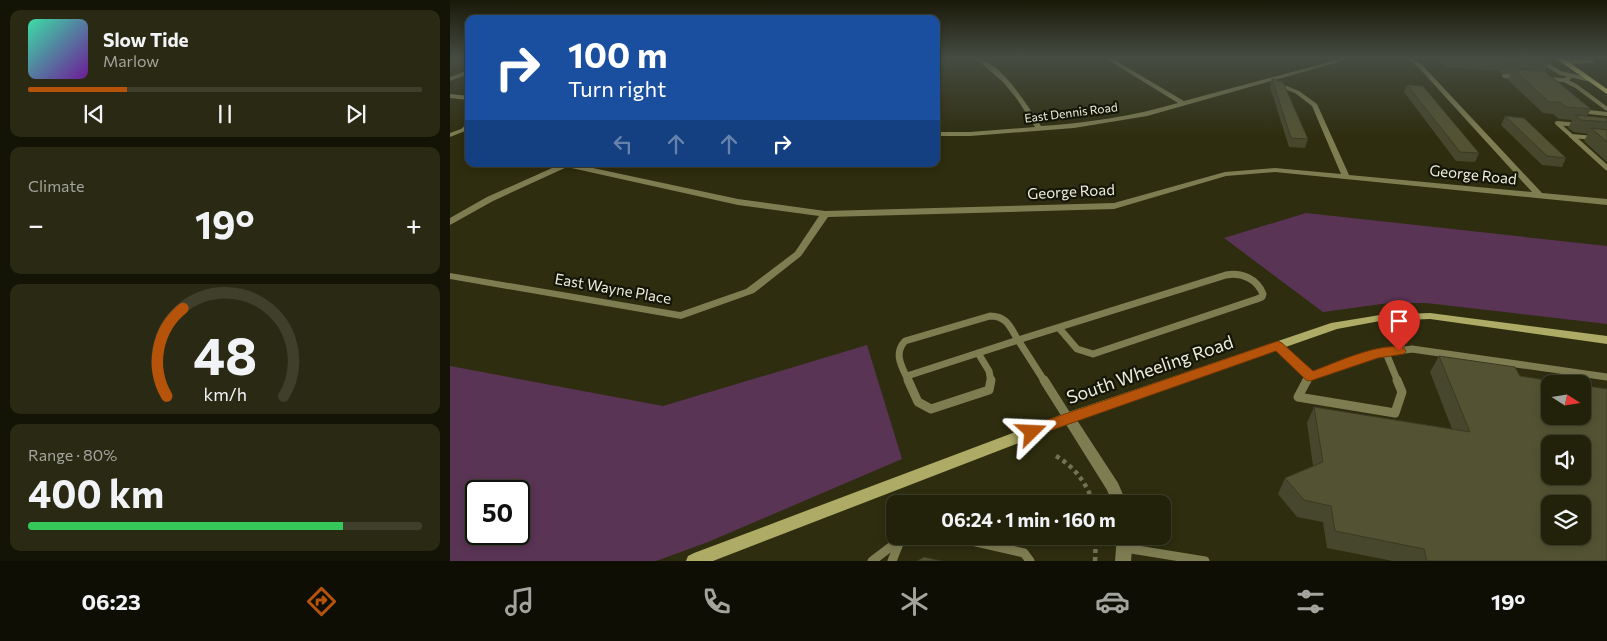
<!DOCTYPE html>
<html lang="en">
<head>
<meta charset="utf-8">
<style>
	:root { --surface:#22220b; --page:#2a2a14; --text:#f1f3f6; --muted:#a2a49d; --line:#3f3f2c; --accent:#b45309 }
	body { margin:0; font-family:Commissioner,sans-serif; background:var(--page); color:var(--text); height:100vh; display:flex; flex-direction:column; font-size:19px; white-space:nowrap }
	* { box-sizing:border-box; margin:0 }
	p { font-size:16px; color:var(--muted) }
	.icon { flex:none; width:28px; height:28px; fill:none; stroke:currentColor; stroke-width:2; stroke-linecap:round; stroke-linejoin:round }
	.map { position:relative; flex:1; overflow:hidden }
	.details { display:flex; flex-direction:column; gap:10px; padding:10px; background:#131306; width:450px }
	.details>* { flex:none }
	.hud { position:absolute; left:15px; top:15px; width:475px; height:152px; border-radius:10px; box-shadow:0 2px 8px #0003,0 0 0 1px var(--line); background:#1a4fa0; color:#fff; overflow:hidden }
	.needle { width:32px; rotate:102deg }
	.fabs { position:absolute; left:1091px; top:375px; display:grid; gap:10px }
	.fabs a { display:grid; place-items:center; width:50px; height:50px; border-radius:10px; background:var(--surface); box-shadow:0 2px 8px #0003,0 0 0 1px var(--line); font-size:25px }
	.speed { position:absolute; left:15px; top:480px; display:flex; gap:10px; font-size:25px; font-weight:700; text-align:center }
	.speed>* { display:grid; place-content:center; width:65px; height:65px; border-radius:50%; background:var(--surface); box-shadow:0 2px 8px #0003,0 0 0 1px var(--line); line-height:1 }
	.speed .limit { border:2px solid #111; border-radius:8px; background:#fff; color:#111 }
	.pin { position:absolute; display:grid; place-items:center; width:42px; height:42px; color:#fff; margin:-51px -21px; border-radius:50% 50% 50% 0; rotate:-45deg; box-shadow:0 0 5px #0007 }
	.pin .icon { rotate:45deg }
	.me { position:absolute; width:55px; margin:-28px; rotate:69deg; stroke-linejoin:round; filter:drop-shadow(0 0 4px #0008) }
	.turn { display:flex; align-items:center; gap:18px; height:105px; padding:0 20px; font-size:22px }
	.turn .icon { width:65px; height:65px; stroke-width:2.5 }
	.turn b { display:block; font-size:35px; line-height:42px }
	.lanes { display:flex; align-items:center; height:48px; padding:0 20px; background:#0003; justify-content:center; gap:25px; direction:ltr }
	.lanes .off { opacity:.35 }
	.big { font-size:38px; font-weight:700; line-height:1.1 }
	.details .widget { flex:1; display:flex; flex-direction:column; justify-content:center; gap:8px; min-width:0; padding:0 18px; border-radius:10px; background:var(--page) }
	.details .dial { align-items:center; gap:0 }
	.dial svg { height:130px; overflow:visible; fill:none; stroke:var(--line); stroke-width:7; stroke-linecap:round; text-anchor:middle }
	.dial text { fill:var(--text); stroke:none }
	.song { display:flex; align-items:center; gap:15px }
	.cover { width:60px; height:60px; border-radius:8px; background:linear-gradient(135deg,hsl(160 70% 55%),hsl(280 70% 35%)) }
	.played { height:5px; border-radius:2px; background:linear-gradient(90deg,var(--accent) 25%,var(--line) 25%) }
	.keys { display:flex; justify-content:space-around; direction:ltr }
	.heat { display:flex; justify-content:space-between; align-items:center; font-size:28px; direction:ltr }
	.charge { height:8px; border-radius:4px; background:linear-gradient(90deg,#34c759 80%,var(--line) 0) }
	.trip { position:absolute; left:436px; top:495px; width:285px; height:50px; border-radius:10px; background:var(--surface); box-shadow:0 2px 8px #0003,0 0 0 1px var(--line); font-weight:700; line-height:50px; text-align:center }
	.tabs { display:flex; height:80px; justify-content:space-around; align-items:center; background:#0e0e04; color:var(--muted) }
	.tabs .icon { width:35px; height:35px }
	.tabs .current { color:var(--accent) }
	.tabs b { font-size:22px; color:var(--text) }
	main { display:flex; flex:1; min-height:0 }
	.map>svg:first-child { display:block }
	.green { fill:#5a3455; fill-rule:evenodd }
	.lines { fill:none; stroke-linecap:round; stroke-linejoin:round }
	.path { stroke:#737258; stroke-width:4.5; stroke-dasharray:4 4; stroke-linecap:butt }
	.service-far3 { stroke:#7e7d52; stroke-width:4 }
	.service-far2 { stroke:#7e7d52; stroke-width:5 }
	.service-far1 { stroke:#7e7d52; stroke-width:7 }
	.service { stroke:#7e7d52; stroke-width:9 }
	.minor { fill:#7e7d52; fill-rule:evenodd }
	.secondary { fill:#adab65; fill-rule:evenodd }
	.primary { fill:#d1ce72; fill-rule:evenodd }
	.wall { fill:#47472d }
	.shaded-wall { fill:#3a3a24 }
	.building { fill:#535334; stroke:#3a3a24; fill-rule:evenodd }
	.route { fill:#b45309; stroke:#753606 }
	.labels { text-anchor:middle; stroke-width:4.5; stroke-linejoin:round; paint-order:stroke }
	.far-street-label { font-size:12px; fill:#ededdb; stroke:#151508 }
	.street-label { font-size:15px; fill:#ededdb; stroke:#151508 }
	.near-street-label { font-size:18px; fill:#ededdb; stroke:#151508 }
</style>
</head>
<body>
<main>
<section class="details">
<div class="widget">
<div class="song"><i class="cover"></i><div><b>Slow Tide</b><p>Marlow</p></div></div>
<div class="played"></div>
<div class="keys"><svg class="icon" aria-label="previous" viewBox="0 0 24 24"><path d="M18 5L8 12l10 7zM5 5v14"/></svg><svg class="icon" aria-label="pause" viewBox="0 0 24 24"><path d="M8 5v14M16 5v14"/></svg><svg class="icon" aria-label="next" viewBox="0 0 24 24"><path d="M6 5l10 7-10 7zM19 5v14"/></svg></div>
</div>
<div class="widget"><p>Climate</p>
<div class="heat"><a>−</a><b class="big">19°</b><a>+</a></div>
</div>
<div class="widget dial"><svg viewBox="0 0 100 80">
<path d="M14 69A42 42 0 1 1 86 69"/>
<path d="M14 69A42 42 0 0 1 24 15" stroke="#b45309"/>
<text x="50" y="56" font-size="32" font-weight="700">48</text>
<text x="50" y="72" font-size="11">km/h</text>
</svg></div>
<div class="widget"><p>Range · 80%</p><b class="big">400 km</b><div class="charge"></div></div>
</section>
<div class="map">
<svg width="1157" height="561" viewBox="0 0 1157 561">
	<rect width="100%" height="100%" fill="#2e2d0f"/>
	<!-- green -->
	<g class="green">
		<polygon points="856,213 1157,246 1157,324 976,303 939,303 873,312 774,238"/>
		<path d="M417 345 452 459 258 542 206 561H0V366L213 406ZM26 491H69V534H26Z"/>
	</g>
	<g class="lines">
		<!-- path -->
		<g class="path">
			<path d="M606 456C626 468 636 483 644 504"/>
			<polyline points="645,561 646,536"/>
		</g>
		<!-- service-far3 -->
		<g class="service-far3">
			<polyline points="1087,58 1110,73 1137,79"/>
			<polyline points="1113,62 1142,61"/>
			<polyline points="1054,76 1066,77"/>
			<polyline points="1096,79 1114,80 1119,78"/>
			<polyline points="1114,80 1126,86 1157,109"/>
			<polyline points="1133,108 1139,112 1157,114"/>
			<polyline points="1121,136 1157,139"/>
			<polyline points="1125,139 1107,123 1128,125"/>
		</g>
		<!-- service-far2 -->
		<g class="service-far2">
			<polyline points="1124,138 1157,168"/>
			<polyline points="1144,138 1157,139"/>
		</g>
		<!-- service-far1 -->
		<g class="service-far1">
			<polyline points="568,340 595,382"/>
			<path d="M568 340 776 275C792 272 807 279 813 294L812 297 807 299 643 354 627 349 609 328"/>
			<polyline points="828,346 860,376 927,354 962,349 1157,377"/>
			<polyline points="936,353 948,382"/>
			<polyline points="457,376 528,353"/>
			<path d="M459 382C452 367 443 354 455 341L540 316C557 316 560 327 568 340"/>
			<polyline points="541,382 539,371 528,353 568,340"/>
			<polyline points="857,382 860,376"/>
		</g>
		<!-- service -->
		<g class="service">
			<polyline points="458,380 468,402 481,409 539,390 541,380"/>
			<polyline points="594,380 618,418"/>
			<polyline points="857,380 848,397 945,413 952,392 947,380"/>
			<polyline points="500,536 574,553 580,561"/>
			<polyline points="675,548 755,561"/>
			<polyline points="422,561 451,539 460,536"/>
			<polyline points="442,561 450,541"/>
		</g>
		<!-- minor -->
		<g class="minor">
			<path d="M525 58C549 58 579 108 591 126 638 123 683 116 728 103L655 58H661L734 101 894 58H903L697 116 624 128 520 136H486V132H520L585 127 567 99 553 82Z"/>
			<polygon points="957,58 963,58 974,67 1092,193 1157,199 1157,205 825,172 776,176 664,209 378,217 351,256 304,293 231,319 0,279 0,273 230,312 296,289 345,252 369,216 288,205 117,167 43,201 0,225 0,218 37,197 111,164 124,164 288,199 375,211 664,203 775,172 825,168 891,174 862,106 845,93 822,84 821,83 824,81 849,91 867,104 899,175 1082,192 970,69"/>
			<polygon points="19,70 19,74 0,81 0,77"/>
			<polygon points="0,94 19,96 19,100 0,98"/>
			<polygon points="19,122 19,128 15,131 0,137 0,133 11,129"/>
			<polygon points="618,413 623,414 668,483 677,504 663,504 657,490 612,418 613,414"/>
			<polygon points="667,536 683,536 681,561 665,561"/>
		</g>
		<!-- secondary -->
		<polygon class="secondary" points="980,313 1157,336 1157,344 980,319 930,321 887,329 623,422 263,561 236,561 238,556 244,553 613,414 881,323 930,315"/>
		<!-- primary -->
		<polygon class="primary" points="1105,58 1113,58 1157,89 1157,94"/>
	</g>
	<!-- wall -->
	<g class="wall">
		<polygon points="987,58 1091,58 1098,64 1095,71 1141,109 1137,116 1157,118 1157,162 1134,141 1138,134 1124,132 1118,128 1122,120 1109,119 1103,114 1093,113 1058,80 1061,74 1051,74 1049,71 995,67"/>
		<polygon points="822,79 858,139 855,148 839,147 820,87"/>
		<polygon points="957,85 1029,153 1025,162 1006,161 954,92"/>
		<polygon points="1055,116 1116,158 1112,167 1092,165 1051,125"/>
		<polygon points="989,356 1157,561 943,561 877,548 873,522 847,517 828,494 835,478 863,466 857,423 864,407 1002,429 980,372"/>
	</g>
	<!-- shaded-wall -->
	<polygon class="shaded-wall" points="8,58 19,58 19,63 0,70 0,61"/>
	<!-- building -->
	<g class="building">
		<polygon points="0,58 8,58 0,61"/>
		<polygon points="1016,58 1091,58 1098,64 1056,63 1053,61"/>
		<polygon points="1063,69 1094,71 1141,109 1116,107 1110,102 1099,102"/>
		<polygon points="822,79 824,79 833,82 858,139 841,138"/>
		<polygon points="957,85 973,86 1029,153 1010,152"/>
		<polygon points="1125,115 1157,118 1157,122 1131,120"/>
		<polygon points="1055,116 1074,118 1116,158 1097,156"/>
		<polygon points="1141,128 1157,130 1157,142"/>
		<path d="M989 356 1065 367 1070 376 1122 384H1100V416H1132V385L1157 389V561H977L974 549 885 531 881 506 854 500 835 478 873 462 864 407 1020 432ZM1100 444H1132V476H1100ZM1100 504H1132V536H1100Z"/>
		<polygon points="474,557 492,561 467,561"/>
	</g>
	<!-- sky -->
	<linearGradient id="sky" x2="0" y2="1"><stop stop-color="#191908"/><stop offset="0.42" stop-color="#464c42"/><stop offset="1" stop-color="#464c42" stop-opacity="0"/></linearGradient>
	<rect width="1157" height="137" fill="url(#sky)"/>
	<!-- route -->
	<path class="route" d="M828 341 832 343 863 371C885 363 931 341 954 348L956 351 954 354 928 358 860 381 856 380 826 351 582 437 577 436 575 432 577 427Z"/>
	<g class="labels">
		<!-- far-street labels -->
		<g class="far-street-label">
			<text transform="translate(621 113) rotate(-7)" y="4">East Dennis Road</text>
		</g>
		<!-- street labels -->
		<g class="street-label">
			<text transform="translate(1023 175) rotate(6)" y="5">George Road</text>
			<text transform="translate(621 192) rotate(-3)" y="5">George Road</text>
			<text transform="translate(163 289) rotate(10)" y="5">East Wayne Place</text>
		</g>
		<!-- near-street labels -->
		<g class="near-street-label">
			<text transform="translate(700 370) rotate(-19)" y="6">South Wheeling Road</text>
		</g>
	</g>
</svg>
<div class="fabs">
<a><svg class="needle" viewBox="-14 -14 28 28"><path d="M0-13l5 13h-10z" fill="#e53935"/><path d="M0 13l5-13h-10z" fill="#a2a49d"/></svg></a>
<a><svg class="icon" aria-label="sound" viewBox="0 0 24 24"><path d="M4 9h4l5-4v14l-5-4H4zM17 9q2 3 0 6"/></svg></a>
<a><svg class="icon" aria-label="layers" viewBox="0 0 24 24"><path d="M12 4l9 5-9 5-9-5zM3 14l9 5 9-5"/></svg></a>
</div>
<div class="speed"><div class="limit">50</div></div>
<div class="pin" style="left:949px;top:351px;background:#d93025"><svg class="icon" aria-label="arrive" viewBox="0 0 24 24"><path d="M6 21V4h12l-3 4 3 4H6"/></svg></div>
<svg class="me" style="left:582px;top:432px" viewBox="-20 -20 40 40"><path d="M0-17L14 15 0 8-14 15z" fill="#b45309" stroke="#fff" stroke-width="4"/></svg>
<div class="trip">06:24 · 1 min · 160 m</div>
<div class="hud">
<div class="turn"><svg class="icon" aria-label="right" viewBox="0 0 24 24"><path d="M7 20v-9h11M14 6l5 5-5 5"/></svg><div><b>100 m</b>Turn right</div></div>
<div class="lanes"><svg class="icon off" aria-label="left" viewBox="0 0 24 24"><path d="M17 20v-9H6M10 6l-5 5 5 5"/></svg><svg class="icon off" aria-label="ahead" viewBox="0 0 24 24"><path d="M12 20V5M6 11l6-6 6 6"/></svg><svg class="icon off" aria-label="ahead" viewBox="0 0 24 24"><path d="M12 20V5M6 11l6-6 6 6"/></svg><svg class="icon" aria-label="right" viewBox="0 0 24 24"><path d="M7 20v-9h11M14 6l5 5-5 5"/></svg></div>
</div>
</div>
</main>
<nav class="tabs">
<b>06:23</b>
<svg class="icon current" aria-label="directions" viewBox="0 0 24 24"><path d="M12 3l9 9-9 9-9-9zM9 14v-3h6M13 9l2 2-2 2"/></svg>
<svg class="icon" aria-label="music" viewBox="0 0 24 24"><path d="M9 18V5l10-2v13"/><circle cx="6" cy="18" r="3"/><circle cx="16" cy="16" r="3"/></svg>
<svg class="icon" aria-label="phone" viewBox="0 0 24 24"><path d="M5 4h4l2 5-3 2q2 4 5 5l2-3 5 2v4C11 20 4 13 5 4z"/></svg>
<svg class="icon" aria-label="climate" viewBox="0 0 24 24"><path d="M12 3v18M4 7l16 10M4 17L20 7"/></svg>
<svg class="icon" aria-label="car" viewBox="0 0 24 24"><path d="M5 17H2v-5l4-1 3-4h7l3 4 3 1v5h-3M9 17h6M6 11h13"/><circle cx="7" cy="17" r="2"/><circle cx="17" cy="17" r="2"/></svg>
<svg class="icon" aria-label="filters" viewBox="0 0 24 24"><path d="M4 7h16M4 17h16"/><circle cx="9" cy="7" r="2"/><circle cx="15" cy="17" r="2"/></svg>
<b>19°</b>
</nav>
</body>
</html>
